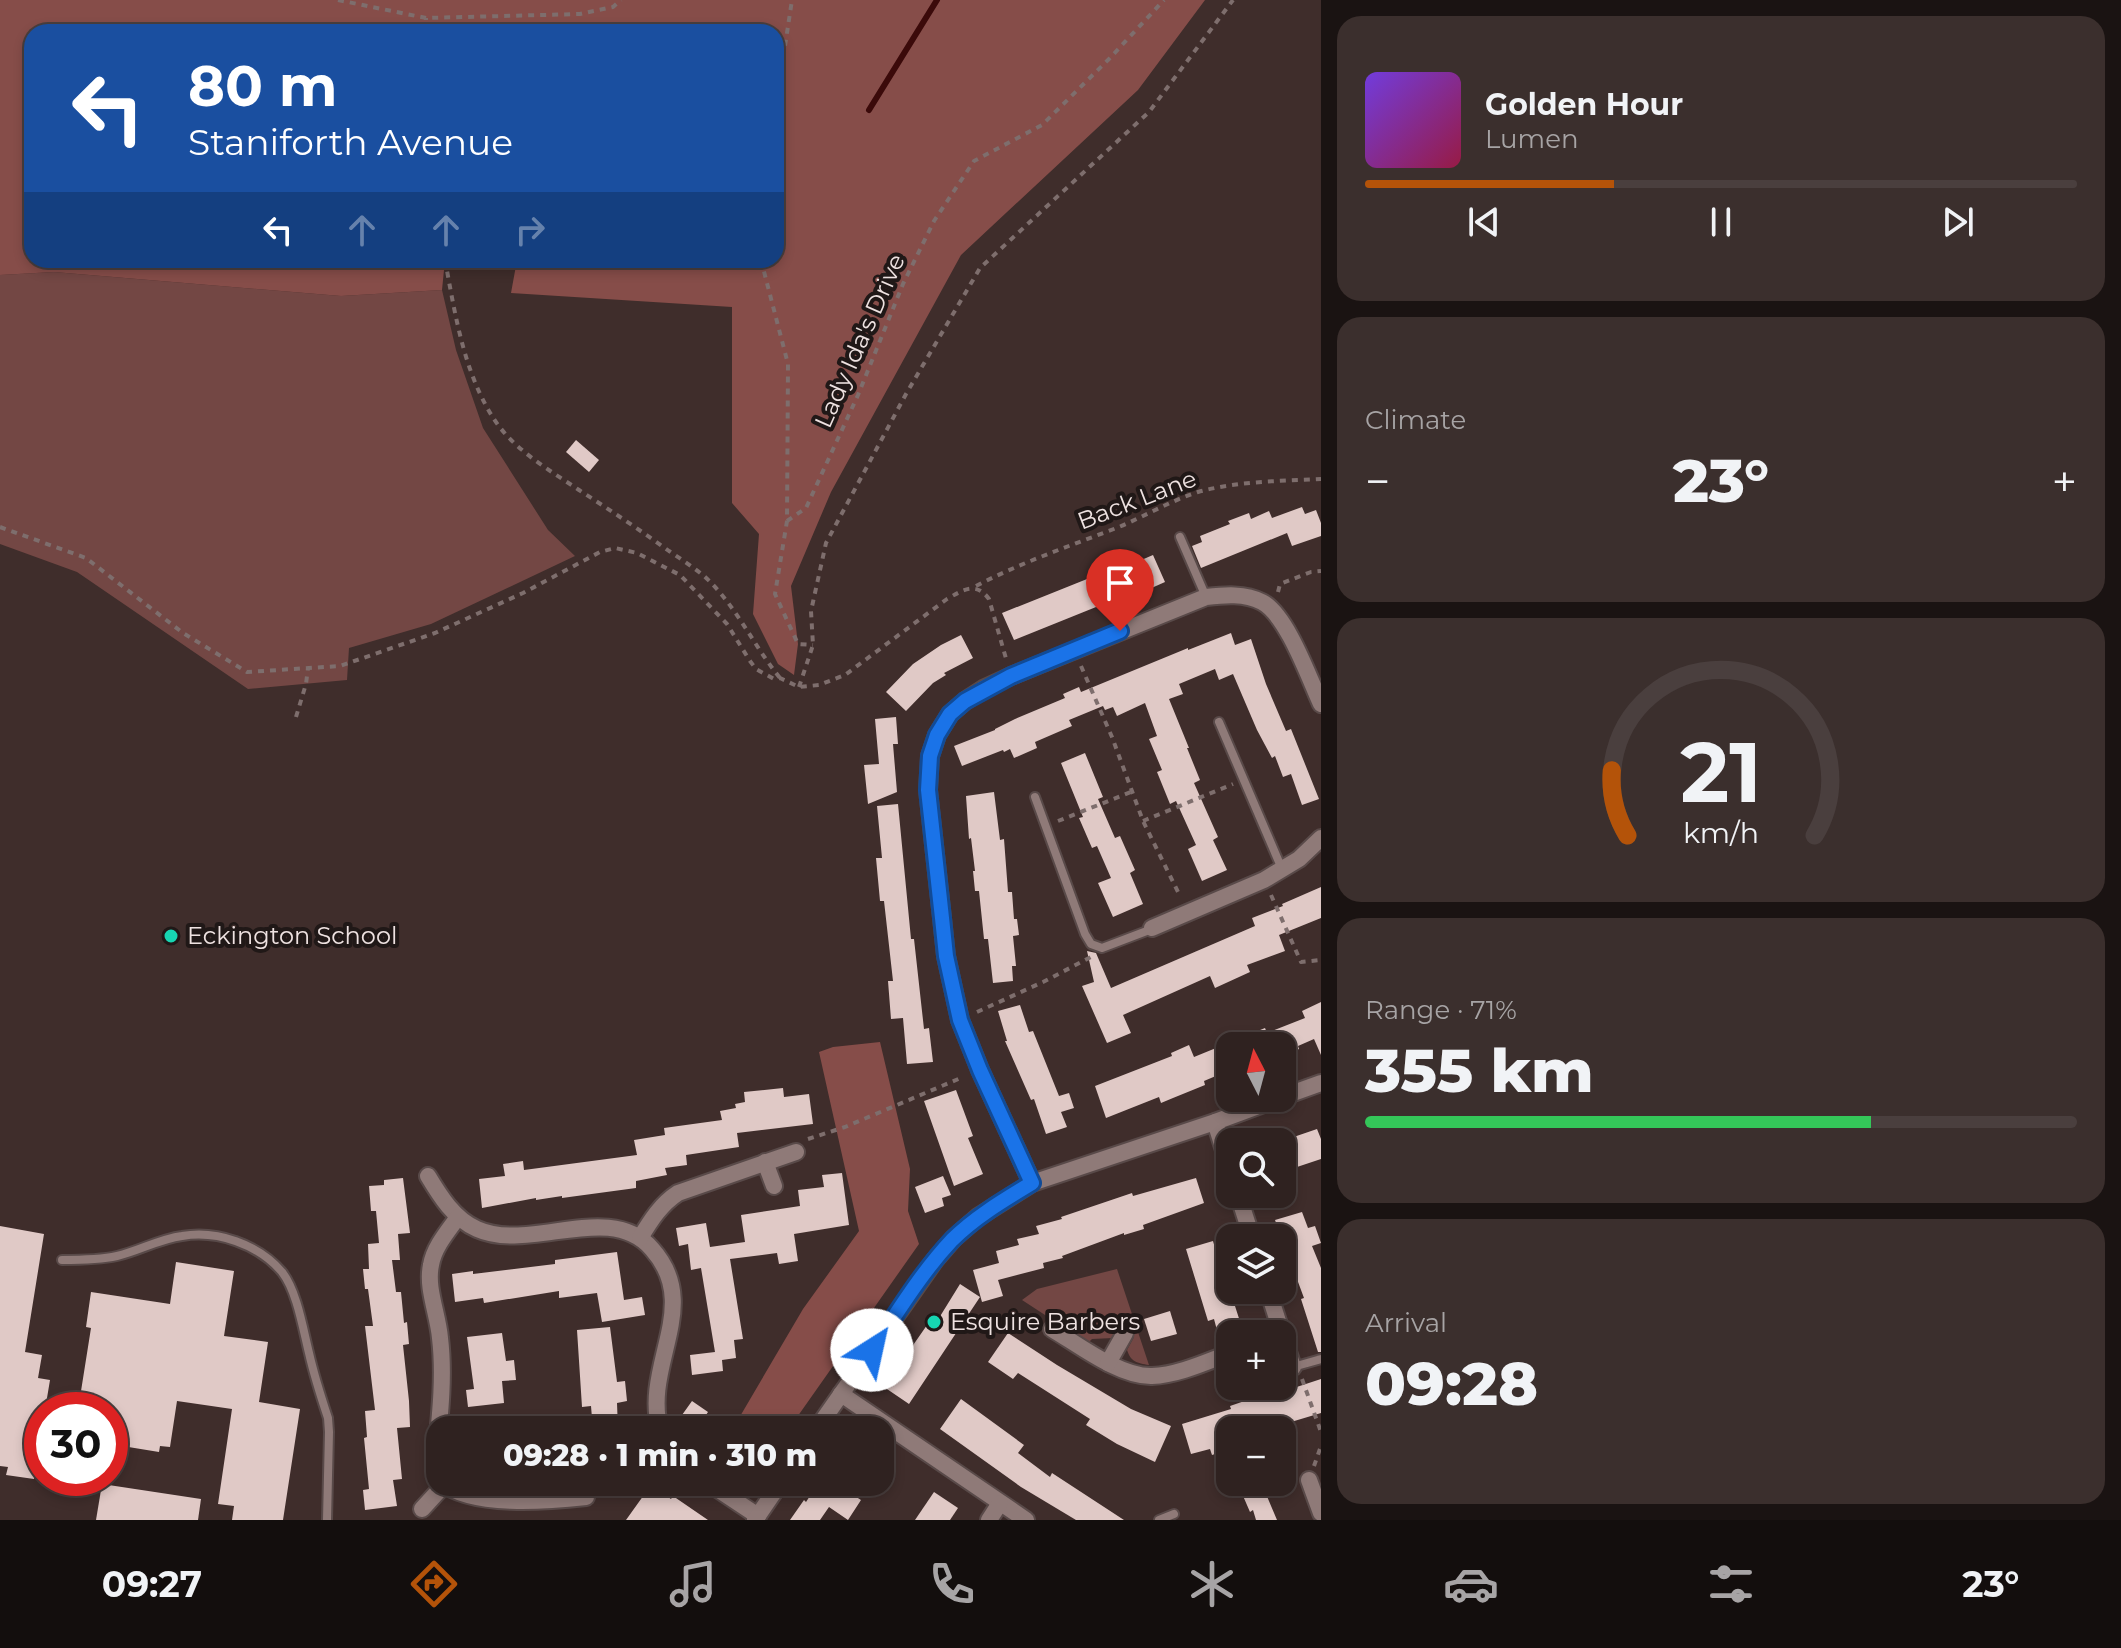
<!DOCTYPE html>
<html lang="en">
<head>
<meta charset="utf-8">
<style>
	:root { --surface:#2f2220; --page:#3b2f2d; --text:#f1f3f6; --muted:#a7a4a5; --line:#4a3f3e; --accent:#b45309 }
	body { margin:0; font-family:Montserrat,sans-serif; background:var(--page); color:var(--text); height:100vh; display:flex; flex-direction:column; font-size:30px; white-space:nowrap }
	* { box-sizing:border-box; margin:0 }
	p { font-size:26px; color:var(--muted) }
	.icon { flex:none; width:44px; height:44px; fill:none; stroke:currentColor; stroke-width:2; stroke-linecap:round; stroke-linejoin:round }
	.map { position:relative; flex:1; overflow:hidden }
	.drawer { display:flex; flex-direction:column; gap:16px; padding:16px; background:#1a1312; width:800px }
	.drawer>* { flex:none }
	.guide { position:absolute; left:24px; top:24px; width:760px; height:244px; border-radius:24px; box-shadow:0 4px 12px #0003,0 0 0 2px var(--line); background:#1a4fa0; color:#fff; overflow:hidden }
	.needle { width:52px; rotate:354deg }
	.fabs { position:absolute; left:1216px; top:1032px; display:grid; gap:16px }
	.fabs a { display:grid; place-items:center; width:80px; height:80px; border-radius:16px; background:var(--surface); box-shadow:0 4px 12px #0003,0 0 0 2px var(--line); font-size:40px }
	.speed { position:absolute; left:24px; top:1392px; display:flex; gap:16px; font-size:40px; font-weight:700; text-align:center }
	.speed>* { display:grid; place-content:center; width:104px; height:104px; border-radius:50%; background:var(--surface); box-shadow:0 4px 12px #0003,0 0 0 2px var(--line); line-height:1 }
	.speed .limit { border:12px solid #d22; background:#fff; color:#111 }
	.pin { position:absolute; display:grid; place-items:center; width:68px; height:68px; color:#fff; margin:-82px -34px; border-radius:50% 50% 50% 0; rotate:-45deg; box-shadow:0 0 8px #0007 }
	.pin .icon { rotate:45deg }
	.me { position:absolute; width:88px; margin:-44px; rotate:35deg; stroke-linejoin:round; filter:drop-shadow(0 0 6px #0008) }
	.turn { display:flex; align-items:center; gap:28px; height:168px; padding:0 32px; font-size:36px }
	.turn .icon { width:104px; height:104px; stroke-width:2.5 }
	.turn b { display:block; font-size:56px; line-height:68px }
	.lanes { display:flex; align-items:center; height:76px; padding:0 32px; background:#0003; justify-content:center; gap:40px; direction:ltr }
	.lanes .off { opacity:.35 }
	.big { font-size:60px; font-weight:800; line-height:1.1 }
	.drawer .tile { flex:1; display:flex; flex-direction:column; justify-content:center; gap:12px; min-width:0; padding:0 28px; border-radius:24px; background:var(--page) }
	.drawer .dial { align-items:center; gap:0 }
	.dial svg { height:208px; overflow:visible; fill:none; stroke:var(--line); stroke-width:7; stroke-linecap:round; text-anchor:middle }
	.dial text { fill:var(--text); stroke:none }
	.song { display:flex; align-items:center; gap:24px }
	.cover { width:96px; height:96px; border-radius:12px; background:linear-gradient(135deg,hsl(260 70% 55%),hsl(340 70% 35%)) }
	.played { height:8px; border-radius:4px; background:linear-gradient(90deg,var(--accent) 35%,var(--line) 35%) }
	.keys { display:flex; justify-content:space-around; direction:ltr }
	.heat { display:flex; justify-content:space-between; align-items:center; font-size:44px; direction:ltr }
	.charge { height:12px; border-radius:6px; background:linear-gradient(90deg,#34c759 71%,var(--line) 0) }
	.trip { position:absolute; left:426px; top:1416px; width:468px; height:80px; border-radius:24px; background:var(--surface); box-shadow:0 4px 12px #0003,0 0 0 2px var(--line); font-weight:800; line-height:80px; text-align:center }
	.tabs { display:flex; height:128px; justify-content:space-around; align-items:center; background:#130e0d; color:var(--muted) }
	.tabs .icon { width:56px; height:56px }
	.tabs .current { color:var(--accent) }
	.tabs b { font-size:36px; color:var(--text) }
	main { display:flex; flex:1; min-height:0 }
	.map>svg:first-child { display:block }
	.green { fill:#734744 }
	.forest { fill:#864d49 }
	.lines { fill:none; stroke-linecap:round; stroke-linejoin:round }
	.stream { stroke:#3b0a0a; stroke-width:6 }
	.building { fill:#e0c9c6 }
	.service-casing { stroke:#594a49; stroke-width:12 }
	.minor-casing { stroke:#594a49; stroke-width:20 }
	.path { stroke:#7e6e6d; stroke-width:4; stroke-dasharray:6 6; stroke-linecap:butt }
	.service { stroke:#8f7a78; stroke-width:8 }
	.minor { stroke:#8f7a78; stroke-width:16 }
	.route-casing { stroke:#114b97; stroke-width:20 }
	.route { stroke:#1a73e8; stroke-width:14 }
	.poi-dot { fill:#17d5b2; stroke:#201817; stroke-width:3 }
	.labels { text-anchor:middle; stroke-width:8; stroke-linejoin:round; paint-order:stroke }
	.street-label { font-size:24px; fill:#eee2e1; stroke:#201817 }
	.poi-label { font-size:24px; fill:#eee2e1; stroke:#201817; text-anchor:start }
</style>
</head>
<body>
<main>
<div class="map">
<svg width="1321" height="1520" viewBox="0 0 1321 1520">
	<rect width="100%" height="100%" fill="#3f2d2b"/>
	<!-- green -->
	<g class="green">
		<polygon points="54,272 341,296 442,290 456,350 483,428 548,530 575,556 431,624 349,648 347,680 248,689 77,572 0,544 0,275"/>
		<path d="M1117 1269 1149 1365C1137 1363 1131 1362 1127 1350L1134 1337 1121 1328 1113 1338 1092 1339 1088 1343 1022 1300 1037 1289Z"/>
	</g>
	<!-- forest -->
	<g class="forest">
		<polygon points="0,0 1205,0 1138,90 961,255 831,492 791,586 798,644 794,675 778,664 753,614 759,534 732,503 732,307 511,293 517,260 776,260 776,32 32,32 32,260 445,260 442,290 341,296 54,272 0,275"/>
		<polygon points="880,1042 910,1169 908,1211 919,1244 788,1430 732,1430 803,1309 859,1231 819,1052 833,1047"/>
	</g>
	<g class="lines">
		<!-- stream -->
		<polyline class="stream" points="869,110 937,0"/>
	</g>
	<!-- building -->
	<g class="building">
		<polygon points="576,440 599,460 589,472 566,452"/>
		<polygon points="1302,507 1305,514 1316,510 1321,523 1321,536 1292,546 1287,533 1201,568 1192,546 1202,542 1200,536 1230,524 1228,521 1249,513 1251,519 1269,511 1272,518"/>
		<polygon points="1153,555 1165,582 1129,598 1128,596 1106,603 1014,640 1002,613 1102,573 1130,559 1132,564"/>
		<polygon points="1231,633 1235,645 1251,639 1266,684 1286,731 1291,729 1319,799 1302,805 1291,774 1283,777 1275,756 1272,758 1257,730 1233,674 1219,680 1215,669 1179,684 1183,694 1169,699 1189,748 1187,748 1200,780 1194,783 1218,837 1213,840 1227,870 1202,881 1188,849 1196,845 1176,801 1170,804 1157,772 1162,770 1149,739 1157,736 1145,703 1117,716 1113,707 1105,710 1103,706 1069,720 1072,726 1035,742 1037,748 1014,758 1010,749 1004,752 1003,750 962,766 954,746 995,730 995,729 1015,719 1065,698 1063,694 1079,687 1081,692 1188,648 1188,650"/>
		<polygon points="961,635 973,658 944,673 946,675 933,683 906,711 886,692 913,664 941,645"/>
		<polygon points="896,717 898,744 893,744 897,792 868,804 864,765 879,764 875,719"/>
		<polygon points="1085,753 1103,797 1098,799 1115,838 1120,836 1135,870 1130,873 1143,904 1113,917 1098,883 1111,878 1097,846 1092,848 1079,818 1083,817 1061,763"/>
		<polygon points="994,792 1000,840 1004,839 1008,892 1012,892 1014,919 1017,919 1019,935 1013,936 1016,966 1012,966 1013,981 993,983 988,939 984,939 979,891 975,891 973,871 975,871 971,838 969,839 966,796"/>
		<polygon points="898,804 911,939 914,939 924,1029 929,1028 933,1062 907,1064 903,1018 891,1019 888,981 893,981 884,901 880,901 876,858 882,858 877,806"/>
		<polygon points="1321,887 1321,918 1279,935 1285,951 1247,965 1250,972 1215,988 1210,976 1123,1015 1131,1033 1107,1043 1082,986 1094,982 1087,951 1096,953 1111,988 1255,926 1252,918 1283,906 1282,904"/>
		<polygon points="1321,1002 1321,1055 1314,1039 1298,1046 1299,1049 1283,1056 1282,1046 1230,1046 1230,1070 1204,1081 1205,1085 1173,1098 1161,1103 1159,1097 1106,1118 1095,1086 1172,1056 1171,1053 1189,1045 1194,1057 1265,1028 1267,1033 1305,1018 1302,1011"/>
		<polygon points="1020,1005 1029,1032 1033,1031 1059,1096 1069,1093 1074,1108 1061,1112 1067,1127 1046,1134 1034,1099 1031,1100 1005,1041 1007,1041 998,1011"/>
		<polygon points="783,1088 784,1097 809,1094 813,1124 737,1133 739,1147 686,1155 687,1165 665,1168 667,1175 636,1181 636,1188 562,1198 562,1196 536,1200 536,1198 482,1208 479,1179 505,1176 503,1164 523,1161 524,1170 637,1155 634,1140 665,1135 664,1128 722,1120 720,1111 736,1108 735,1104 745,1102 744,1092"/>
		<polygon points="956,1090 973,1136 968,1138 983,1174 954,1186 924,1101"/>
		<polygon points="1317,1129 1321,1139 1321,1159 1282,1172 1282,1142 1279,1142"/>
		<polygon points="842,1173 849,1225 794,1234 798,1261 779,1264 777,1253 730,1259 743,1339 734,1340 736,1358 722,1360 723,1371 692,1375 690,1355 715,1352 701,1268 691,1270 688,1244 679,1246 676,1228 706,1223 710,1247 745,1242 741,1215 800,1206 798,1190 824,1187 822,1175"/>
		<polygon points="943,1176 951,1195 942,1198 944,1206 925,1213 915,1187"/>
		<polygon points="403,1178 410,1233 398,1234 400,1260 392,1260 396,1292 401,1292 404,1323 407,1322 409,1344 403,1345 409,1401 410,1427 397,1428 402,1479 393,1480 397,1506 365,1510 363,1490 369,1489 364,1438 367,1437 365,1411 375,1410 365,1326 373,1326 368,1289 365,1289 363,1269 369,1269 368,1244 379,1243 376,1211 371,1211 369,1186 384,1185 384,1180"/>
		<polygon points="1196,1178 1204,1203 1143,1225 1144,1229 1124,1235 1124,1233 1062,1256 1063,1258 1043,1263 1044,1268 998,1280 1003,1296 982,1302 973,1270 999,1263 996,1251 1019,1245 1017,1239 1039,1234 1036,1226 1062,1219 1061,1217 1132,1193 1133,1196"/>
		<polygon points="1302,1212 1308,1228 1315,1226 1321,1243 1312,1246 1321,1268 1321,1352 1318,1352 1301,1299 1304,1298 1275,1220"/>
		<polygon points="0,1226 44,1234 25,1352 42,1355 38,1378 50,1380 45,1410 42,1410 42,1429 34,1479 6,1475 8,1467 0,1466"/>
		<polygon points="1213,1241 1224,1279 1226,1278 1244,1334 1218,1334 1214,1319 1208,1321 1186,1249"/>
		<polygon points="617,1252 624,1300 642,1297 645,1315 602,1322 597,1293 559,1298 559,1291 484,1303 483,1298 455,1302 452,1274 473,1271 473,1274 555,1264 555,1260"/>
		<polygon points="176,1262 234,1271 224,1336 268,1342 259,1402 300,1409 283,1520 232,1520 234,1506 218,1504 232,1409 177,1401 170,1447 160,1446 159,1452 110,1444 110,1410 78,1410 91,1328 86,1327 91,1292 170,1304"/>
		<polygon points="960,1284 980,1297 909,1404 884,1387 934,1315 939,1318"/>
		<polygon points="1170,1311 1177,1334 1151,1341 1144,1319"/>
		<polygon points="610,1327 617,1382 625,1381 627,1401 617,1403 618,1430 593,1430 591,1406 582,1407 577,1330"/>
		<polygon points="502,1333 506,1361 514,1360 516,1380 502,1381 504,1403 468,1407 466,1390 474,1389 467,1337"/>
		<polygon points="1008,1333 1057,1365 1131,1409 1171,1426 1155,1462 1117,1444 1086,1425 1090,1419 1018,1373 1013,1379 988,1362"/>
		<polygon points="1321,1379 1321,1413 1281,1425 1279,1419 1249,1430 1224,1430 1230,1449 1212,1455 1210,1449 1191,1454 1182,1424 1231,1409 1230,1406 1262,1395 1263,1398"/>
		<polygon points="961,1399 1024,1445 1018,1453 1050,1477 1052,1473 1124,1520 1076,1520 1021,1487 940,1429"/>
		<polygon points="692,1401 708,1412 706,1415 727,1430 687,1430 677,1422"/>
		<polygon points="819,1482 853,1482 847,1491 861,1500 848,1520 829,1507 820,1520 790,1520 804,1500 806,1502"/>
		<polygon points="1237,1482 1261,1482 1277,1520 1256,1520 1253,1510 1250,1512"/>
		<polygon points="102,1484 201,1499 198,1520 96,1520"/>
		<polygon points="651,1485 671,1499 673,1496 708,1520 626,1520"/>
		<polygon points="934,1492 958,1508 950,1520 915,1520"/>
	</g>
	<g class="lines">
		<!-- service casing -->
		<g class="service-casing">
			<g id="service">
				<polyline points="1180,537 1206,597"/>
				<polyline points="1219,722 1282,869"/>
				<polyline points="1035,797 1085,934 1091,944 1102,948 1152,929"/>
				<path d="M62 1260C80 1260 99 1260 117 1256 139 1251 159 1239 182 1236 217 1230 258 1244 282 1272 297 1291 303 1329 309 1353 314 1375 321 1397 328 1418L329 1432 327 1520"/>
				<polyline points="1293,1367 1321,1359"/>
				<polyline points="1159,1520 1174,1514"/>
			</g>
		</g>
		<!-- minor casing -->
		<g class="minor-casing">
			<g id="minor">
				<polyline points="1152,928 1264,880 1299,859 1321,838"/>
				<polyline points="1282,1097 1321,1083"/>
				<polyline points="1215,1122 1230,1169"/>
				<polyline points="765,1162 774,1186"/>
				<path d="M428 1176C440 1196 454 1219 477 1229 530 1253 610 1200 652 1249 703 1306 642 1365 660 1430"/>
				<path d="M1032 1183 980 1070 960 1020 946 956 942 918 928 790 930 756 937 735 950 714 965 701 985 688 1011 676 1206 597C1224 595 1245 593 1262 602 1287 615 1309 678 1321 704"/>
				<polyline points="1238,1194 1252,1238"/>
				<path d="M640 1238C651 1220 661 1204 678 1193L796 1152"/>
				<polyline points="1268,1290 1282,1334"/>
				<path d="M1052 1329C1079 1345 1120 1377 1152 1376 1178 1375 1206 1362 1230 1353"/>
				<polyline points="1282,1334 1293,1367"/>
				<polyline points="1108,1363 1125,1333"/>
				<polyline points="841,1394 1026,1520"/>
				<polyline points="816,1430 935,1260 954,1238 978,1217 1032,1183 1215,1122 1280,1098"/>
				<path d="M440 1480 435 1466C439 1424 445 1380 440 1338 438 1314 426 1288 431 1265 434 1247 448 1231 458 1217"/>
				<polyline points="1309,1480 1321,1513"/>
				<path d="M441 1482C471 1508 549 1501 586 1497"/>
				<polyline points="707,1482 758,1516"/>
				<polyline points="422,1509 444,1485"/>
				<polyline points="755,1520 781,1482"/>
				<polyline points="989,1520 1000,1503"/>
			</g>
		</g>
		<!-- path -->
		<g class="path">
			<polyline points="338,0 426,18 580,14 613,7 621,0"/>
			<polyline points="426,32 426,18"/>
			<polyline points="776,105 792,0"/>
			<path d="M445 260C455 313 463 369 492 416 512 449 548 469 579 490 610 510 640 530 669 551 681 559 693 567 704 576 736 605 753 645 780 678"/>
			<polyline points="761,260 788,364 787,521 775,594 798,644 813,645"/>
			<polyline points="787,521 806,508 858,395 903,284 934,221 974,161 1042,125 1109,59 1164,0"/>
			<path d="M0 527 86 558 183 633 247 672 340 666 435 633 523 593 600 552 615 548 637 553 680 575 727 624 750 661 756 669 774 679 780 678 799 687 819 685 845 675 947 599C963 590 976 581 989 599L1007 662"/>
			<path d="M976 586C1022 562 1070 546 1119 527 1145 516 1170 501 1198 492 1238 481 1280 481 1321 479"/>
			<polyline points="1278,592 1280,584 1311,572 1321,571"/>
			<polyline points="1081,666 1112,737 1143,821 1180,896"/>
			<polyline points="799,687 813,645 811,611 826,543 906,394 980,268 1149,112 1233,0"/>
			<polyline points="296,717 306,684 308,668"/>
			<polyline points="1058,821 1131,792"/>
			<polyline points="1143,821 1233,784"/>
			<polyline points="1271,895 1301,962 1321,960"/>
			<polyline points="977,1012 1043,982 1091,957"/>
			<polyline points="808,1139 845,1127 963,1077"/>
			<polyline points="1302,1379 1321,1432"/>
			<polyline points="1314,1466 1321,1446"/>
			<polyline points="601,1495 628,1492 641,1482"/>
		</g>
		<!-- service -->
		<use href="#service" class="service"/>
		<!-- minor -->
		<use href="#minor" class="minor"/>
	</g>
	<g class="lines">
		<!-- route casing -->
		<g class="route-casing">
			<path id="route" d="M872 1350C897 1313 921 1273 952 1240 975 1217 1004 1200 1032 1183L980 1070 960 1020 946 956 942 918 928 790 930 756 937 735 950 714 965 701 1011 676 1120 631"/>
		</g>
		<!-- route -->
		<use href="#route" class="route"/>
	</g>
	<!-- markers -->
	<g class="poi-dot">
		<circle cx="171" cy="936" r="8"/>
		<circle cx="934" cy="1322" r="8"/>
	</g>
	<g class="labels">
		<!-- street labels -->
		<g class="street-label">
			<text transform="translate(860 341) rotate(-66)" y="8">Lady Ida's Drive</text>
			<text transform="translate(1137 500) rotate(-21)" y="8">Back Lane</text>
		</g>
		<!-- poi labels -->
		<g class="poi-label">
			<text x="187" y="944">Eckington School</text>
			<text x="950" y="1330">Esquire Barbers</text>
		</g>
	</g>
</svg>
<div class="fabs">
<a><svg class="needle" viewBox="-14 -14 28 28"><path d="M0-13l5 13h-10z" fill="#e53935"/><path d="M0 13l5-13h-10z" fill="#a7a4a5"/></svg></a>
<a><svg class="icon" aria-label="search" viewBox="0 0 24 24"><circle cx="10" cy="10" r="6"/><path d="M15 15l6 6"/></svg></a>
<a><svg class="icon" aria-label="layers" viewBox="0 0 24 24"><path d="M12 4l9 5-9 5-9-5zM3 14l9 5 9-5"/></svg></a>
<a>+</a>
<a>−</a>
</div>
<div class="speed"><div class="limit">30</div></div>
<div class="pin" style="left:1120px;top:631px;background:#d93025"><svg class="icon" aria-label="arrive" viewBox="0 0 24 24"><path d="M6 21V4h12l-3 4 3 4H6"/></svg></div>
<svg class="me" style="left:872px;top:1350px" viewBox="-20 -20 40 40"><circle r="19" fill="#fff"/><path d="M0-13L10 11 0 6-10 11z" fill="#1a73e8"/></svg>
<div class="trip">09:28 · 1 min · 310 m</div>
<div class="guide">
<div class="turn"><svg class="icon" aria-label="left" viewBox="0 0 24 24"><path d="M17 20v-9H6M10 6l-5 5 5 5"/></svg><div><b>80 m</b>Staniforth Avenue</div></div>
<div class="lanes"><svg class="icon" aria-label="left" viewBox="0 0 24 24"><path d="M17 20v-9H6M10 6l-5 5 5 5"/></svg><svg class="icon off" aria-label="ahead" viewBox="0 0 24 24"><path d="M12 20V5M6 11l6-6 6 6"/></svg><svg class="icon off" aria-label="ahead" viewBox="0 0 24 24"><path d="M12 20V5M6 11l6-6 6 6"/></svg><svg class="icon off" aria-label="right" viewBox="0 0 24 24"><path d="M7 20v-9h11M14 6l5 5-5 5"/></svg></div>
</div>
</div>
<section class="drawer">
<div class="tile">
<div class="song"><i class="cover"></i><div><b>Golden Hour</b><p>Lumen</p></div></div>
<div class="played"></div>
<div class="keys"><svg class="icon" aria-label="previous" viewBox="0 0 24 24"><path d="M18 5L8 12l10 7zM5 5v14"/></svg><svg class="icon" aria-label="pause" viewBox="0 0 24 24"><path d="M8 5v14M16 5v14"/></svg><svg class="icon" aria-label="next" viewBox="0 0 24 24"><path d="M6 5l10 7-10 7zM19 5v14"/></svg></div>
</div>
<div class="tile"><p>Climate</p>
<div class="heat"><a>−</a><b class="big">23°</b><a>+</a></div>
</div>
<div class="tile dial"><svg viewBox="0 0 100 80">
<path d="M14 69A42 42 0 1 1 86 69"/>
<path d="M14 69A42 42 0 0 1 8 44" stroke="#b45309"/>
<text x="50" y="56" font-size="32" font-weight="700">21</text>
<text x="50" y="72" font-size="11">km/h</text>
</svg></div>
<div class="tile"><p>Range · 71%</p><b class="big">355 km</b><div class="charge"></div></div>
<div class="tile"><p>Arrival</p><b class="big">09:28</b></div>
</section>
</main>
<nav class="tabs">
<b>09:27</b>
<svg class="icon current" aria-label="directions" viewBox="0 0 24 24"><path d="M12 3l9 9-9 9-9-9zM9 14v-3h6M13 9l2 2-2 2"/></svg>
<svg class="icon" aria-label="music" viewBox="0 0 24 24"><path d="M9 18V5l10-2v13"/><circle cx="6" cy="18" r="3"/><circle cx="16" cy="16" r="3"/></svg>
<svg class="icon" aria-label="phone" viewBox="0 0 24 24"><path d="M5 4h4l2 5-3 2q2 4 5 5l2-3 5 2v4C11 20 4 13 5 4z"/></svg>
<svg class="icon" aria-label="climate" viewBox="0 0 24 24"><path d="M12 3v18M4 7l16 10M4 17L20 7"/></svg>
<svg class="icon" aria-label="car" viewBox="0 0 24 24"><path d="M5 17H2v-5l4-1 3-4h7l3 4 3 1v5h-3M9 17h6M6 11h13"/><circle cx="7" cy="17" r="2"/><circle cx="17" cy="17" r="2"/></svg>
<svg class="icon" aria-label="filters" viewBox="0 0 24 24"><path d="M4 7h16M4 17h16"/><circle cx="9" cy="7" r="2"/><circle cx="15" cy="17" r="2"/></svg>
<b>23°</b>
</nav>
</body>
</html>
